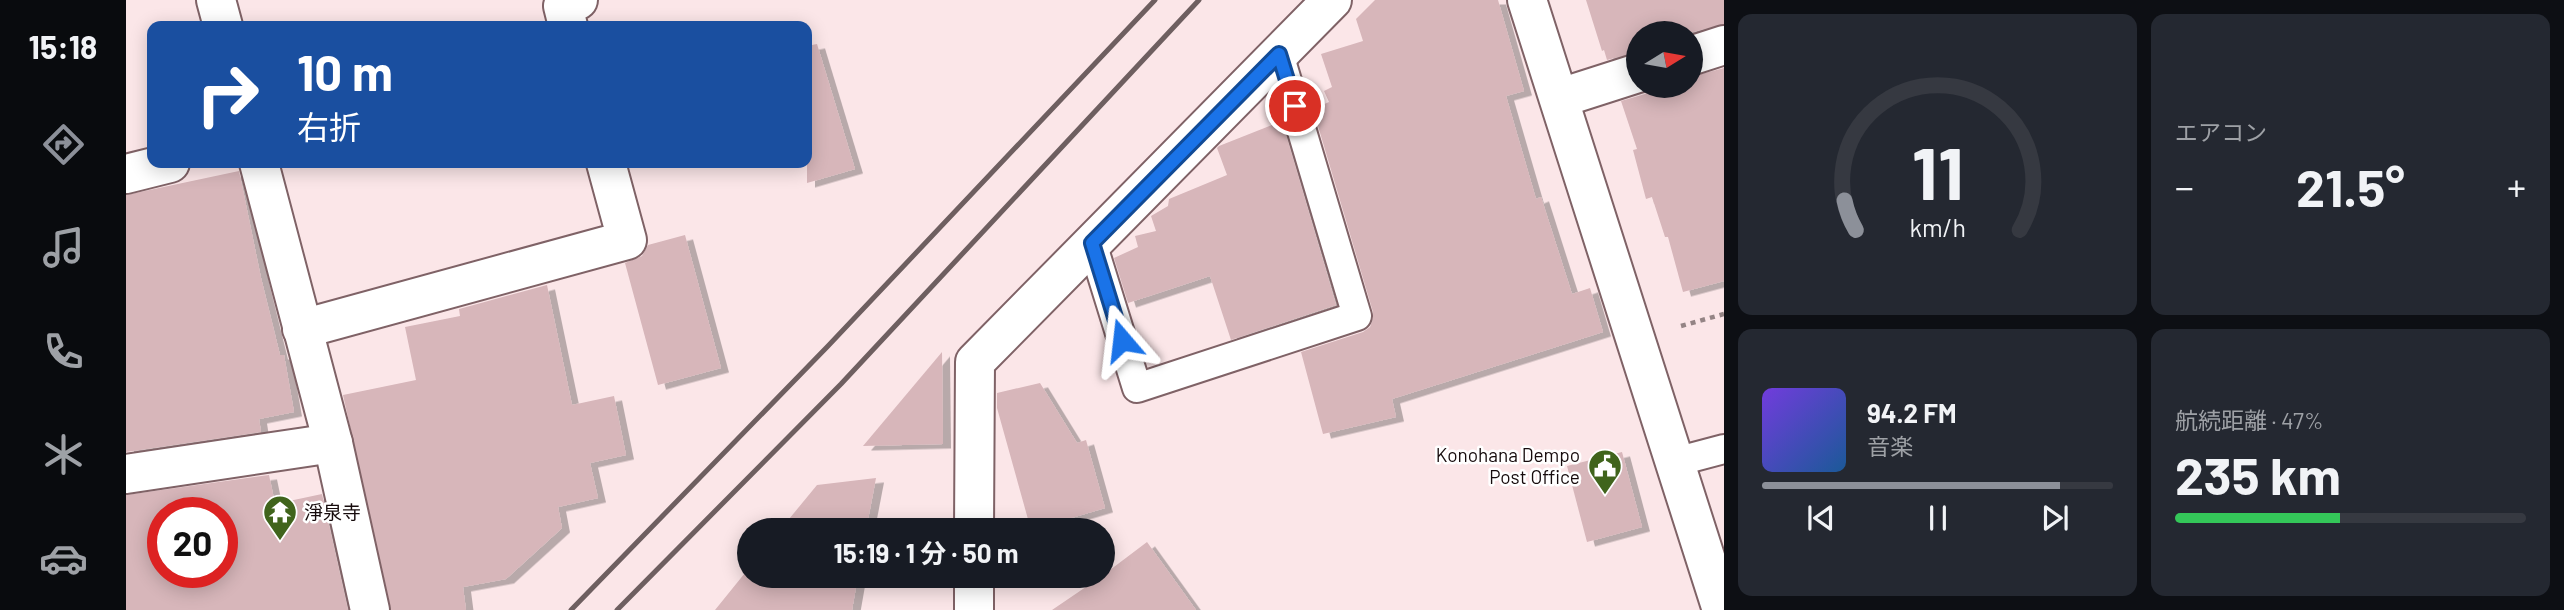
<!DOCTYPE html>
<html lang="ja">
<head>
<meta charset="utf-8">
<style>
	:root { --surface:#171b24; --page:#242831; --text:#f1f3f6; --muted:#9ea1a6; --line:#363941; --accent:#8c9099 }
	body { margin:0; font-family:Barlow,"Noto Sans JP",sans-serif; background:var(--page); color:var(--text); height:100vh; display:flex; flex-direction:column; font-size:26px; white-space:nowrap }
	* { box-sizing:border-box; margin:0 }
	p { font-size:23px; color:var(--muted) }
	.icon { flex:none; width:38px; height:38px; fill:none; stroke:currentColor; stroke-width:2; stroke-linecap:round; stroke-linejoin:round }
	.map { position:relative; flex:1; overflow:hidden }
	.drawer { display:flex; flex-direction:column; gap:14px; padding:14px; background:#0d0f14; width:840px }
	.drawer>* { flex:none }
	.top-card { position:absolute; left:21px; top:21px; width:665px; height:147px; border-radius:14px; box-shadow:0 4px 18px #0003; background:#1a4fa0; color:#fff; overflow:hidden }
	.needle { width:46px; rotate:79deg }
	.controls { position:absolute; left:1500px; top:21px; display:grid; gap:14px }
	.controls a { display:grid; place-items:center; width:77px; height:77px; border-radius:50%; background:var(--surface); box-shadow:0 4px 18px #0003; font-size:35px }
	.speed { position:absolute; left:21px; top:497px; display:flex; gap:14px; font-size:35px; font-weight:700; text-align:center }
	.speed>* { display:grid; place-content:center; width:91px; height:91px; border-radius:50%; background:var(--surface); box-shadow:0 4px 18px #0003; line-height:1 }
	.speed .limit { border:10px solid #d22; background:#fff; color:#111 }
	.pin { position:absolute; display:grid; place-items:center; width:60px; height:60px; color:#fff; margin:-30px; border:4px solid #fff; border-radius:50%; box-shadow:0 2px 7px #0007 }
	.me { position:absolute; width:77px; margin:-38px; rotate:343deg; stroke-linejoin:round; filter:drop-shadow(0 0 5px #0008) }
	.turn { display:flex; align-items:center; gap:24px; height:147px; padding:0 35px; font-size:32px }
	.turn .icon { width:91px; height:91px; stroke-width:2.5 }
	.turn b { display:block; font-size:49px; line-height:60px }
	.big { font-size:52px; font-weight:700; line-height:1.1 }
	.drawer .card { flex:1; display:flex; flex-direction:column; justify-content:center; gap:10px; min-width:0; padding:0 24px; border-radius:14px; background:var(--page) }
	.drawer .dial { align-items:center; gap:0 }
	.dial svg { height:182px; overflow:visible; fill:none; stroke:var(--line); stroke-width:7; stroke-linecap:round; text-anchor:middle }
	.dial text { fill:var(--text); stroke:none }
	.song { display:flex; align-items:center; gap:21px }
	.cover { width:84px; height:84px; border-radius:10px; background:linear-gradient(135deg,hsl(260 70% 55%),hsl(210 70% 35%)) }
	.played { height:7px; border-radius:4px; background:linear-gradient(90deg,var(--accent) 85%,var(--line) 85%) }
	.keys { display:flex; justify-content:space-around; direction:ltr }
	.heat { display:flex; justify-content:space-between; align-items:center; font-size:38px; direction:ltr }
	.charge { height:10px; border-radius:5px; background:linear-gradient(90deg,#34c759 47%,var(--line) 0) }
	.drawer .tiles { flex:1; display:grid; gap:14px; grid-template-columns:repeat(2,1fr) }
	.trip { position:absolute; left:611px; top:518px; width:378px; height:70px; border-radius:35px; background:var(--surface); box-shadow:0 4px 18px #0003; font-weight:700; line-height:70px; text-align:center }
	main { display:flex; flex:1; min-height:0 }
	.tab-bar { display:flex; flex-direction:column; width:126px; justify-content:space-around; align-items:center; background:#090b0e; color:var(--muted) }
	.tab-bar .icon { width:49px; height:49px }
	.tab-bar .current { color:var(--accent) }
	.tab-bar b { font-size:32px; color:var(--text) }
	.map>svg:first-child { display:block }
	.building { fill:#d7b6ba; fill-rule:evenodd; filter:url(#shadow) }
	.lines { fill:none; stroke-linecap:round; stroke-linejoin:round }
	.lane-casing { stroke:#7f6266; stroke-width:32 }
	.street-casing { stroke:#7f6266; stroke-width:42 }
	.secondary-casing { stroke:#7f6266; stroke-width:42 }
	.path { stroke:#948485; stroke-width:4.5; stroke-dasharray:5 5; stroke-linecap:butt }
	.lane { stroke:#fff; stroke-width:28 }
	.street { stroke:#fff; stroke-width:38 }
	.secondary { stroke:#fff; stroke-width:38 }
	.rail { stroke:#6e5f60; stroke-width:5 }
	.route-casing { stroke:#114b97; stroke-width:18 }
	.route { stroke:#1a73e8; stroke-width:12 }
	.labels { text-anchor:middle; stroke-width:5; stroke-linejoin:round; paint-order:stroke }
	.poi-label { font-size:19px; fill:#160b0c; stroke:#fff; text-anchor:end }
</style>
</head>
<body>
<main>
<nav class="tab-bar">
<b>15:18</b>
<svg class="icon current" aria-label="directions" viewBox="0 0 24 24"><path d="M12 3l9 9-9 9-9-9zM9 14v-3h6M13 9l2 2-2 2"/></svg>
<svg class="icon" aria-label="music" viewBox="0 0 24 24"><path d="M9 18V5l10-2v13"/><circle cx="6" cy="18" r="3"/><circle cx="16" cy="16" r="3"/></svg>
<svg class="icon" aria-label="phone" viewBox="0 0 24 24"><path d="M5 4h4l2 5-3 2q2 4 5 5l2-3 5 2v4C11 20 4 13 5 4z"/></svg>
<svg class="icon" aria-label="climate" viewBox="0 0 24 24"><path d="M12 3v18M4 7l16 10M4 17L20 7"/></svg>
<svg class="icon" aria-label="car" viewBox="0 0 24 24"><path d="M5 17H2v-5l4-1 3-4h7l3 4 3 1v5h-3M9 17h6M6 11h13"/><circle cx="7" cy="17" r="2"/><circle cx="17" cy="17" r="2"/></svg>
</nav>
<div class="map">
<svg width="1598" height="610" viewBox="0 0 1598 610">
	<defs>
		<filter id="shadow"><feDropShadow dx="8" dy="4.5" stdDeviation="0" flood-color="#0004"/></filter>
	</defs>
	<rect width="100%" height="100%" fill="#fbe6e8"/>
	<!-- building -->
	<g class="building">
		<polygon points="1249,0 1372,0 1398,91 1380,96 1410,199 1415,197 1446,294 1464,288 1477,332 1266,399 1270,417 1197,434 1175,352 1237,332 1244,327 1247,319 1247,312 1187,109 1203,102 1198,91 1206,87 1195,54 1237,41 1230,19"/>
		<polygon points="1460,0 1598,0 1598,24 1563,33 1512,33 1512,52 1481,60 1478,50 1476,51"/>
		<polygon points="691,44 729,169 681,183 681,46"/>
		<polygon points="1598,68 1598,281 1557,292 1542,237 1539,237 1526,197 1520,199 1507,150 1511,149 1495,101 1519,94 1529,86 1564,86 1564,77"/>
		<polygon points="1156,121 1210,305 1105,340 1084,276 1002,303 988,258 1012,247 1009,236 1030,231 1025,216 1042,206 1043,199 1101,175 1091,148 1093,146"/>
		<polygon points="113,171 135,278 154,355 158,355 168,412 133,419 135,432 0,452 0,195"/>
		<polygon points="559,235 595,368 532,385 499,263 516,256 522,245"/>
		<polygon points="421,285 446,405 488,396 500,455 464,463 472,498 432,507 436,528 380,579 337,587 340,610 265,610 217,395 290,380 279,327 334,316 333,309"/>
		<polygon points="816,352 817,444 737,446"/>
		<polygon points="914,383 951,443 960,440 979,508 905,530 871,408 871,393"/>
		<polygon points="1496,452 1516,527 1461,542 1441,466"/>
		<path d="M143 475 149 504 196 494 222 610H0V495ZM37 513H96V572H37Z"/>
		<polygon points="750,478 740,530 654,530 691,485"/>
		<polygon points="1021,542 1070,610 926,610 976,576"/>
		<polygon points="623,568 623,576 732,576 726,610 589,610"/>
	</g>
	<g class="lines">
		<!-- lane casing -->
		<g class="lane-casing">
			<g id="lane">
				<polyline points="966,243 1011,388 1231,316 1153,54"/>
				<polyline points="1549,462 1598,449"/>
			</g>
		</g>
		<!-- street casing -->
		<g class="street-casing">
			<g id="street">
				<polyline points="90,0 97,26"/>
				<polyline points="442,26 437,6 452,0"/>
				<polyline points="1564,56 1598,45"/>
				<polyline points="1434,98 1512,73"/>
				<polyline points="133,163 207,443 244,610"/>
				<polyline points="0,174 44,163"/>
				<polyline points="176,329 501,240 480,163"/>
				<polyline points="0,474 207,443"/>
				<polyline points="848,530 849,362 1206,0"/>
				<polyline points="848,610 848,576"/>
			</g>
		</g>
		<!-- secondary casing -->
		<g class="secondary-casing">
			<polyline id="secondary" points="1401,0 1596,610"/>
		</g>
		<!-- path -->
		<polyline class="path" points="1555,326 1598,314"/>
		<!-- lane -->
		<use href="#lane" class="lane"/>
		<!-- street -->
		<use href="#street" class="street"/>
		<!-- secondary -->
		<use href="#secondary" class="secondary"/>
		<!-- rail -->
		<g class="rail">
			<polyline points="445,610 702,346 1029,0"/>
			<polyline points="491,610 715,384 1073,0"/>
		</g>
	</g>
	<g class="lines">
		<!-- route casing -->
		<g class="route-casing">
			<polyline id="route" points="996,340 966,243 1153,54 1169,106"/>
		</g>
		<!-- route -->
		<use href="#route" class="route"/>
	</g>
	<!-- icons -->
	<defs>
		<g id="civic-pin" transform="scale(1.75)"><path d="M0 17L-7.5 6A9.5 9.5 0 1 1 7.5 6Z" fill="#40641c" stroke="#fff"/><path d="M-.6-6.5H3V-4.5H.6V-3L4-1V1h2V6H-6V1h2V-1L-.6-3ZM-1.2 2.5V6h2.4V2.5Z" fill="#fff"/></g>
		<g id="temple-pin" transform="scale(1.75)"><path d="M0 17L-7.5 6A9.5 9.5 0 1 1 7.5 6Z" fill="#40641c" stroke="#fff"/><path d="M0-6L5-2H3V0L6.5 2.5H4V6H1.5V3h-3V6H-4V2.5H-6.5L-3 0V-2H-5Z" fill="#fff"/></g>
	</defs>
	<g fill-rule="evenodd">
		<use href="#civic-pin" x="1479" y="466"/>
		<use href="#temple-pin" x="154" y="512"/>
	</g>
	<g class="labels">
		<!-- poi labels -->
		<g class="poi-label">
			<text x="1454" y="462">Konohana Dempo<tspan x="1454" dy="22">Post Office</tspan></text>
			<text x="178" y="519" text-anchor="start">淨泉寺</text>
		</g>
	</g>
</svg>
<div class="controls">
<a><svg class="needle" viewBox="-14 -14 28 28"><path d="M0-13l5 13h-10z" fill="#e53935"/><path d="M0 13l5-13h-10z" fill="#9ea1a6"/></svg></a>
</div>
<div class="speed"><div class="limit">20</div></div>
<div class="pin" style="left:1169px;top:106px;background:#d93025"><svg class="icon" aria-label="arrive" viewBox="0 0 24 24"><path d="M6 21V4h12l-3 4 3 4H6"/></svg></div>
<svg class="me" style="left:996px;top:340px" viewBox="-20 -20 40 40"><path d="M0-17L14 15 0 8-14 15z" fill="#1a73e8" stroke="#fff" stroke-width="4"/></svg>
<div class="trip">15:19 · 1 分 · 50 m</div>
<div class="top-card">
<div class="turn"><svg class="icon" aria-label="right" viewBox="0 0 24 24"><path d="M7 20v-9h11M14 6l5 5-5 5"/></svg><div><b>10 m</b>右折</div></div>
</div>
</div>
<section class="drawer">
<div class="tiles">
<div class="card dial"><svg viewBox="0 0 100 80">
<path d="M14 69A42 42 0 1 1 86 69"/>
<path d="M14 69A42 42 0 0 1 9 56" stroke="#8c9099"/>
<text x="50" y="56" font-size="32" font-weight="700">11</text>
<text x="50" y="72" font-size="11">km/h</text>
</svg></div>
<div class="card"><p>エアコン</p>
<div class="heat"><a>−</a><b class="big">21.5°</b><a>+</a></div>
</div>
<div class="card">
<div class="song"><i class="cover"></i><div><b>94.2 FM</b><p>音楽</p></div></div>
<div class="played"></div>
<div class="keys"><svg class="icon" aria-label="previous" viewBox="0 0 24 24"><path d="M18 5L8 12l10 7zM5 5v14"/></svg><svg class="icon" aria-label="pause" viewBox="0 0 24 24"><path d="M8 5v14M16 5v14"/></svg><svg class="icon" aria-label="next" viewBox="0 0 24 24"><path d="M6 5l10 7-10 7zM19 5v14"/></svg></div>
</div>
<div class="card"><p>航続距離 · 47%</p><b class="big">235 km</b><div class="charge"></div></div>
</div>
</section>
</main>
</body>
</html>
